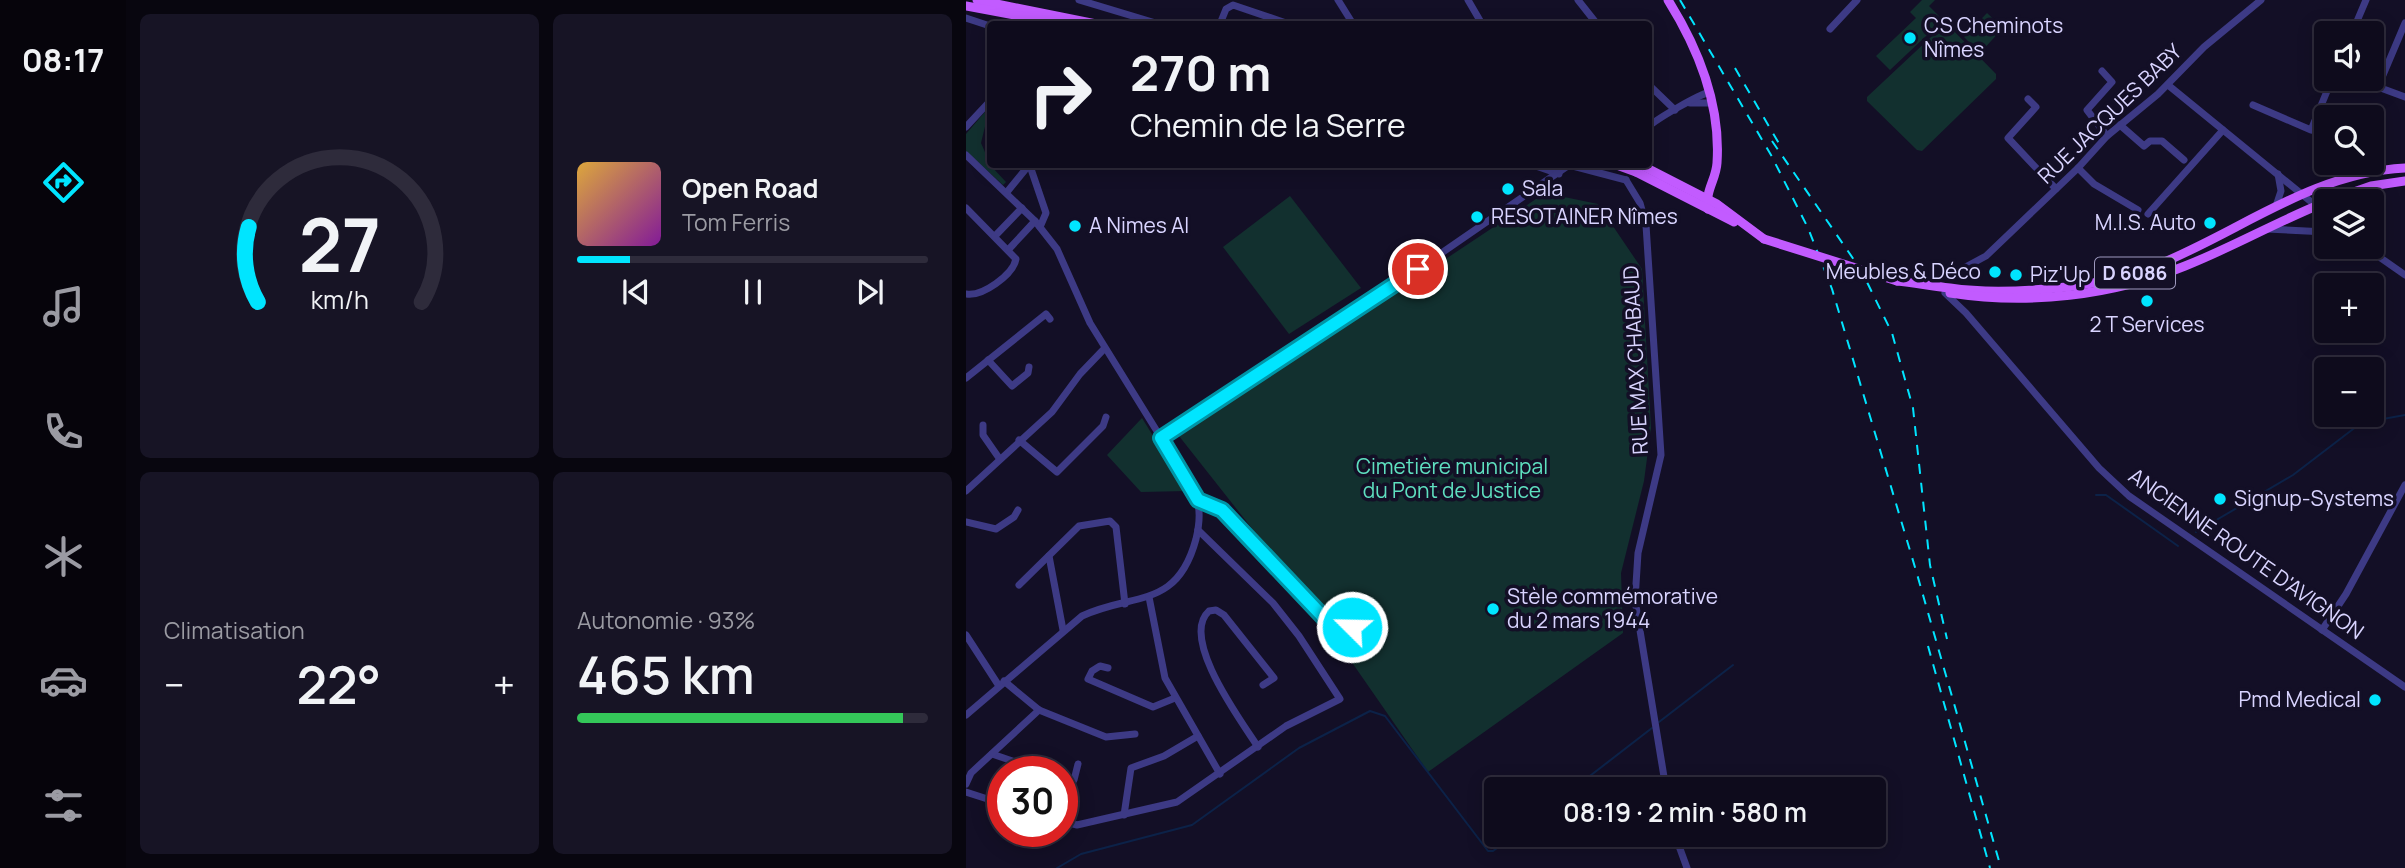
<!DOCTYPE html>
<html lang="fr">
<head>
<meta charset="utf-8">
<style>
	:root { --surface:#0e0b1c; --page:#171425; --text:#f1f3f6; --muted:#9b9ba3; --line:#2e2b3b; --accent:#00e5ff }
	body { margin:0; font-family:Manrope,sans-serif; background:var(--page); color:var(--text); height:100vh; display:flex; flex-direction:column; font-size:26px; white-space:nowrap }
	* { box-sizing:border-box; margin:0 }
	p { font-size:23px; color:var(--muted) }
	.icon { flex:none; width:38px; height:38px; fill:none; stroke:currentColor; stroke-width:2; stroke-linecap:round; stroke-linejoin:round }
	.map { position:relative; flex:1; overflow:hidden }
	.panel { display:flex; flex-direction:column; gap:14px; padding:14px; background:#08060f; width:840px }
	.panel>* { flex:none }
	.hud { position:absolute; left:21px; top:21px; width:665px; height:147px; border-radius:7px; box-shadow:0 4px 18px #0003,0 0 0 2px var(--line); background:#0e0b1c; color:var(--text); overflow:hidden }
	.fabs { position:absolute; left:1348px; top:21px; display:grid; gap:14px }
	.fabs a { display:grid; place-items:center; width:70px; height:70px; border-radius:7px; background:var(--surface); box-shadow:0 4px 18px #0003,0 0 0 2px var(--line); font-size:35px }
	.speed { position:absolute; left:21px; top:756px; display:flex; gap:14px; font-size:35px; font-weight:700; text-align:center }
	.speed>* { display:grid; place-content:center; width:91px; height:91px; border-radius:50%; background:var(--surface); box-shadow:0 4px 18px #0003,0 0 0 2px var(--line); line-height:1 }
	.speed .limit { border:10px solid #d22; background:#fff; color:#111 }
	.pin { position:absolute; display:grid; place-items:center; width:60px; height:60px; color:#fff; margin:-30px; border:4px solid #fff; border-radius:50%; box-shadow:0 2px 7px #0007 }
	.me { position:absolute; width:77px; margin:-38px; rotate:293deg; stroke-linejoin:round; filter:drop-shadow(0 0 5px #0008) }
	.turn { display:flex; align-items:center; gap:24px; height:147px; padding:0 28px; font-size:32px }
	.turn .icon { width:91px; height:91px; stroke-width:2.5 }
	.turn b { display:block; font-size:49px; line-height:60px }
	.big { font-size:52px; font-weight:600; line-height:1.1 }
	.panel .tile { flex:1; display:flex; flex-direction:column; justify-content:center; gap:10px; min-width:0; padding:0 24px; border-radius:10px; background:var(--page) }
	.panel .dial { align-items:center; gap:0 }
	.dial svg { height:182px; overflow:visible; fill:none; stroke:var(--line); stroke-width:7; stroke-linecap:round; text-anchor:middle }
	.dial text { fill:var(--text); stroke:none }
	.song { display:flex; align-items:center; gap:21px }
	.cover { width:84px; height:84px; border-radius:10px; background:linear-gradient(135deg,hsl(40 70% 55%),hsl(290 70% 35%)) }
	.played { height:7px; border-radius:4px; background:linear-gradient(90deg,var(--accent) 15%,var(--line) 15%) }
	.keys { display:flex; justify-content:space-around; direction:ltr }
	.heat { display:flex; justify-content:space-between; align-items:center; font-size:38px; direction:ltr }
	.charge { height:10px; border-radius:5px; background:linear-gradient(90deg,#34c759 93%,var(--line) 0) }
	.panel .tiles { flex:1; display:grid; gap:14px; grid-template-columns:repeat(2,1fr) }
	.trip { position:absolute; left:518px; top:777px; width:402px; height:70px; border-radius:7px; background:var(--surface); box-shadow:0 4px 18px #0003,0 0 0 2px var(--line); font-weight:600; line-height:70px; text-align:center }
	main { display:flex; flex:1; min-height:0 }
	.tabs { display:flex; flex-direction:column; width:126px; justify-content:space-around; align-items:center; background:#06040b; color:var(--muted) }
	.tabs .icon { width:49px; height:49px }
	.tabs .active { color:var(--accent) }
	.tabs b { font-size:32px; color:var(--text) }
	.map>svg:first-child { display:block }
	.green { fill:#12302f }
	.lines { fill:none; stroke-linecap:round; stroke-linejoin:round }
	.stream { stroke:#0c2248; stroke-width:2 }
	.minor { stroke:#3d3a85; stroke-width:7 }
	.major { stroke:#c25bff; stroke-width:9 }
	.rail { stroke:#00e5ff; stroke-width:2; stroke-dasharray:10 9; stroke-linecap:butt }
	.major-bridge { stroke:#c25bff; stroke-width:9 }
	.route-casing { stroke:#0095a6; stroke-width:18 }
	.route { stroke:#00e5ff; stroke-width:12 }
	.poi-dot { fill:#00e5ff; stroke:#130f26; stroke-width:2.5 }
	.labels { text-anchor:middle; stroke-width:7; stroke-linejoin:round; paint-order:stroke }
	.shield { fill:#130f26; stroke:#9e99be; stroke-width:2 }
	.shield-label { font-size:19px; font-weight:bold; fill:#d9d4ff }
	.poi-label { font-size:21px; fill:#d9d4ff; stroke:#130f26; text-anchor:start }
	.street-label { font-size:21px; fill:#d9d4ff; stroke:#130f26 }
	.park-label { font-size:21px; fill:#5fe0c0; stroke:#130f26 }
</style>
</head>
<body>
<main>
<nav class="tabs">
<b>08:17</b>
<svg class="icon active" aria-label="directions" viewBox="0 0 24 24"><path d="M12 3l9 9-9 9-9-9zM9 14v-3h6M13 9l2 2-2 2"/></svg>
<svg class="icon" aria-label="music" viewBox="0 0 24 24"><path d="M9 18V5l10-2v13"/><circle cx="6" cy="18" r="3"/><circle cx="16" cy="16" r="3"/></svg>
<svg class="icon" aria-label="phone" viewBox="0 0 24 24"><path d="M5 4h4l2 5-3 2q2 4 5 5l2-3 5 2v4C11 20 4 13 5 4z"/></svg>
<svg class="icon" aria-label="climate" viewBox="0 0 24 24"><path d="M12 3v18M4 7l16 10M4 17L20 7"/></svg>
<svg class="icon" aria-label="car" viewBox="0 0 24 24"><path d="M5 17H2v-5l4-1 3-4h7l3 4 3 1v5h-3M9 17h6M6 11h13"/><circle cx="7" cy="17" r="2"/><circle cx="17" cy="17" r="2"/></svg>
<svg class="icon" aria-label="filters" viewBox="0 0 24 24"><path d="M4 7h16M4 17h16"/><circle cx="9" cy="7" r="2"/><circle cx="15" cy="17" r="2"/></svg>
</nav>
<section class="panel">
<div class="tiles">
<div class="tile dial"><svg viewBox="0 0 100 80">
<path d="M14 69A42 42 0 1 1 86 69"/>
<path d="M14 69A42 42 0 0 1 10 36" stroke="#00e5ff"/>
<text x="50" y="56" font-size="32" font-weight="700">27</text>
<text x="50" y="72" font-size="11">km/h</text>
</svg></div>
<div class="tile">
<div class="song"><i class="cover"></i><div><b>Open Road</b><p>Tom Ferris</p></div></div>
<div class="played"></div>
<div class="keys"><svg class="icon" aria-label="previous" viewBox="0 0 24 24"><path d="M18 5L8 12l10 7zM5 5v14"/></svg><svg class="icon" aria-label="pause" viewBox="0 0 24 24"><path d="M8 5v14M16 5v14"/></svg><svg class="icon" aria-label="next" viewBox="0 0 24 24"><path d="M6 5l10 7-10 7zM19 5v14"/></svg></div>
</div>
<div class="tile"><p>Climatisation</p>
<div class="heat"><a>−</a><b class="big">22°</b><a>+</a></div>
</div>
<div class="tile"><p>Autonomie · 93%</p><b class="big">465 km</b><div class="charge"></div></div>
</div>
</section>
<div class="map">
<svg width="1439" height="868" viewBox="0 0 1439 868">
	<rect width="100%" height="100%" fill="#130f26"/>
	<!-- green -->
	<g class="green">
		<polygon points="956,0 969,0 963,6 977,20 924,70 910,56 950,18 944,12"/>
		<polygon points="1021,13 1037,28 1014,53 998,37"/>
		<polygon points="980,23 1030,74 1030,79 956,151 951,150 901,101 901,97"/>
		<polygon points="24,106 15,143 25,166 40,182 37,185 0,151 0,134"/>
		<polygon points="579,193 632,204 676,269 685,428 678,481 655,573 657,633 462,772 344,602 213,436"/>
		<polygon points="324,196 395,288 323,334 257,247"/>
		<polygon points="176,418 221,491 175,492 141,455"/>
	</g>
	<g class="lines">
		<!-- stream -->
		<g class="stream">
			<polyline points="1130,495 1140,495 1212,546"/>
			<polyline points="1230,532 1327,475 1395,423 1439,415"/>
			<polyline points="693,722 767,665"/>
			<polyline points="607,789 686,728"/>
			<polyline points="91,868 115,854 226,825 333,748 404,711 419,716 522,851 527,851 549,835"/>
		</g>
		<!-- minor -->
		<g class="minor">
			<polyline points="113,0 193,24"/>
			<polyline points="372,0 387,24"/>
			<polyline points="502,0 516,24"/>
			<polyline points="612,0 631,24"/>
			<polyline points="0,18 24,26"/>
			<polyline points="1439,23 1412,87 1439,97"/>
			<polyline points="254,24 260,9 267,5 323,24"/>
			<polyline points="864,29 891,0"/>
			<polyline points="1386,33 1400,0"/>
			<polyline points="1136,71 1146,82 1121,110 1141,136"/>
			<polyline points="682,84 709,110"/>
			<polyline points="1202,85 1360,214"/>
			<polyline points="1062,99 1070,107 1042,138 1090,189"/>
			<polyline points="724,103 746,103"/>
			<polyline points="1287,105 1345,130 1366,79"/>
			<polyline points="1154,125 1178,146 1184,141 1196,141 1218,160"/>
			<polyline points="0,127 24,101"/>
			<path d="M682 127C692 118 732 95 744 92"/>
			<path d="M0 155 69 221 91 249 124 323 228 491C235 507 234 522 230 539 211 610 167 592 116 616L0 715"/>
			<polyline points="564,164 593,174"/>
			<polyline points="603,165 660,180"/>
			<polyline points="64,166 80,213 74,227"/>
			<polyline points="1112,168 1128,184 1172,210"/>
			<polyline points="660,180 674,203 680,225 695,455 672,553 669,600 700,789"/>
			<polyline points="41,192 63,165"/>
			<polyline points="1310,206 1315,191 1312,174"/>
			<path d="M0 208 50 259C47 275 16 297 0 294"/>
			<polyline points="1182,214 1257,130"/>
			<polyline points="1301,229 1360,232"/>
			<polyline points="29,236 56,208"/>
			<polyline points="1399,247 1439,275"/>
			<polyline points="43,249 69,221"/>
			<polyline points="983,276 1020,256 1112,168 1141,136 1192,94 1238,47 1295,0"/>
			<polyline points="979,293 1000,313 1133,468 1163,496 1439,687"/>
			<polyline points="22,360 46,386 62,373 63,367"/>
			<polyline points="0,378 80,314 84,319"/>
			<polyline points="17,425 17,435 33,458"/>
			<polyline points="195,438 419,292 603,165"/>
			<polyline points="53,440 91,472 137,426 140,417"/>
			<polyline points="0,491 86,412 114,374 138,349"/>
			<polyline points="232,500 256,510 362,622 386,627"/>
			<polyline points="0,522 30,529 48,517 52,510"/>
			<polyline points="83,556 97,630"/>
			<polyline points="53,585 113,526 144,521 150,527 159,604"/>
			<polyline points="183,597 199,678 254,774"/>
			<polyline points="1356,630 1380,594 1439,485"/>
			<polyline points="0,635 33,686"/>
			<polyline points="142,668 134,666 126,671 122,679 187,707 209,698"/>
			<polyline points="38,681 73,710 140,737 169,734"/>
			<path d="M292 747C276 722 213 638 243 611L250 610 258 615 308 678 297 685"/>
			<polyline points="26,754 79,772"/>
			<polyline points="96,777 108,780 112,764"/>
			<polyline points="0,784 5,773 73,710"/>
			<polyline points="0,792 37,804"/>
			<polyline points="158,815 165,768 198,756 232,736"/>
			<polyline points="96,821 111,825 211,802 320,726 374,699 333,636 307,603 232,530"/>
			<polyline points="709,835 721,868"/>
		</g>
		<!-- major -->
		<g class="major">
			<polyline points="11,0 130,24"/>
			<path d="M702 0C732 48 755 104 751 163 750 180 739 190 742 209"/>
			<polyline points="0,6 97,24"/>
			<polyline points="673,164 751,204 798,239"/>
			<polyline points="670,172 768,222"/>
			<polyline points="1362,201 1405,186 1439,181"/>
			<path d="M931 281C949 283 966 286 984 288 1038 296 1133 288 1184 268 1270 235 1343 173 1439 168"/>
			<path d="M984 293C1063 305 1145 296 1219 266 1267 247 1312 221 1360 202"/>
		</g>
		<!-- rail -->
		<g class="rail">
			<polyline points="714,0 805,155 842,228 866,289 951,574 1035,868"/>
			<polyline points="769,68 815,147"/>
			<polyline points="806,141 895,270 926,333 947,408 964,565 981,639"/>
			<polyline points="962,646 1024,868"/>
		</g>
		<!-- major-bridge -->
		<g class="major-bridge">
			<polyline points="648,164 670,172"/>
			<polyline points="798,239 931,281"/>
		</g>
	</g>
	<g class="lines">
		<!-- route casing -->
		<g class="route-casing">
			<polyline id="route" points="386,627 362,622 256,510 232,500 195,438 452,269"/>
		</g>
		<!-- route -->
		<use href="#route" class="route"/>
	</g>
	<!-- markers -->
	<g class="poi-dot">
		<circle cx="944" cy="38" r="7"/>
		<circle cx="542" cy="189" r="7"/>
		<circle cx="511" cy="217" r="7"/>
		<circle cx="1244" cy="223" r="7"/>
		<circle cx="109" cy="226" r="7"/>
		<circle cx="1029" cy="272" r="7"/>
		<circle cx="1050" cy="275" r="7"/>
		<circle cx="1181" cy="301" r="7"/>
		<circle cx="1254" cy="499" r="7"/>
		<circle cx="527" cy="609" r="7"/>
		<circle cx="1409" cy="700" r="7"/>
	</g>
	<g class="labels">
		<!-- shield labels -->
		<rect class="shield" x="1129" y="257.5" width="80" height="31" rx="5"/>
		<g class="shield-label">
			<text x="1169" y="280">D 6086</text>
		</g>
		<!-- poi labels -->
		<g class="poi-label">
			<text x="958" y="33">CS Cheminots<tspan x="958" dy="24">Nîmes</tspan></text>
			<text x="556" y="196">Sala</text>
			<text x="525" y="224">RESOTAINER Nîmes</text>
			<text x="1230" y="230" text-anchor="end">M.I.S. Auto</text>
			<text x="123" y="233">A Nimes Al</text>
			<text x="1015" y="279" text-anchor="end">Meubles &amp; Déco</text>
			<text x="1064" y="282">Piz'Up</text>
			<text x="1181" y="332" text-anchor="middle">2 T Services</text>
			<text x="1268" y="506">Signup-Systems</text>
			<text x="541" y="604">Stèle commémorative<tspan x="541" dy="24">du 2 mars 1944</tspan></text>
			<text x="1395" y="707" text-anchor="end">Pmd Medical</text>
		</g>
		<!-- street labels -->
		<g class="street-label">
			<text transform="translate(1144 114) rotate(-44)" y="7">RUE JACQUES BABY</text>
			<text transform="translate(670 360) rotate(-93)" y="7">RUE MAX CHABAUD</text>
			<text transform="translate(1280 554) rotate(35)" y="7">ANCIENNE ROUTE D'AVIGNON</text>
		</g>
		<!-- park labels -->
		<g class="park-label">
			<text x="486" y="474">Cimetière municipal<tspan x="486" dy="24">du Pont de Justice</tspan></text>
		</g>
	</g>
</svg>
<div class="fabs">
<a><svg class="icon" aria-label="sound" viewBox="0 0 24 24"><path d="M4 9h4l5-4v14l-5-4H4zM17 9q2 3 0 6"/></svg></a>
<a><svg class="icon" aria-label="search" viewBox="0 0 24 24"><circle cx="10" cy="10" r="6"/><path d="M15 15l6 6"/></svg></a>
<a><svg class="icon" aria-label="layers" viewBox="0 0 24 24"><path d="M12 4l9 5-9 5-9-5zM3 14l9 5 9-5"/></svg></a>
<a>+</a>
<a>−</a>
</div>
<div class="speed"><div class="limit">30</div></div>
<div class="pin" style="left:452px;top:269px;background:#d93025"><svg class="icon" aria-label="arrive" viewBox="0 0 24 24"><path d="M6 21V4h12l-3 4 3 4H6"/></svg></div>
<svg class="me" style="left:386px;top:627px" viewBox="-20 -20 40 40"><circle r="17" fill="#00e5ff" stroke="#fff" stroke-width="3"/><path d="M0-11L8 9 0 5-8 9z" fill="#fff"/></svg>
<div class="trip">08:19 · 2 min · 580 m</div>
<div class="hud">
<div class="turn"><svg class="icon" aria-label="right" viewBox="0 0 24 24"><path d="M7 20v-9h11M14 6l5 5-5 5"/></svg><div><b>270 m</b>Chemin de la Serre</div></div>
</div>
</div>
</main>
</body>
</html>
